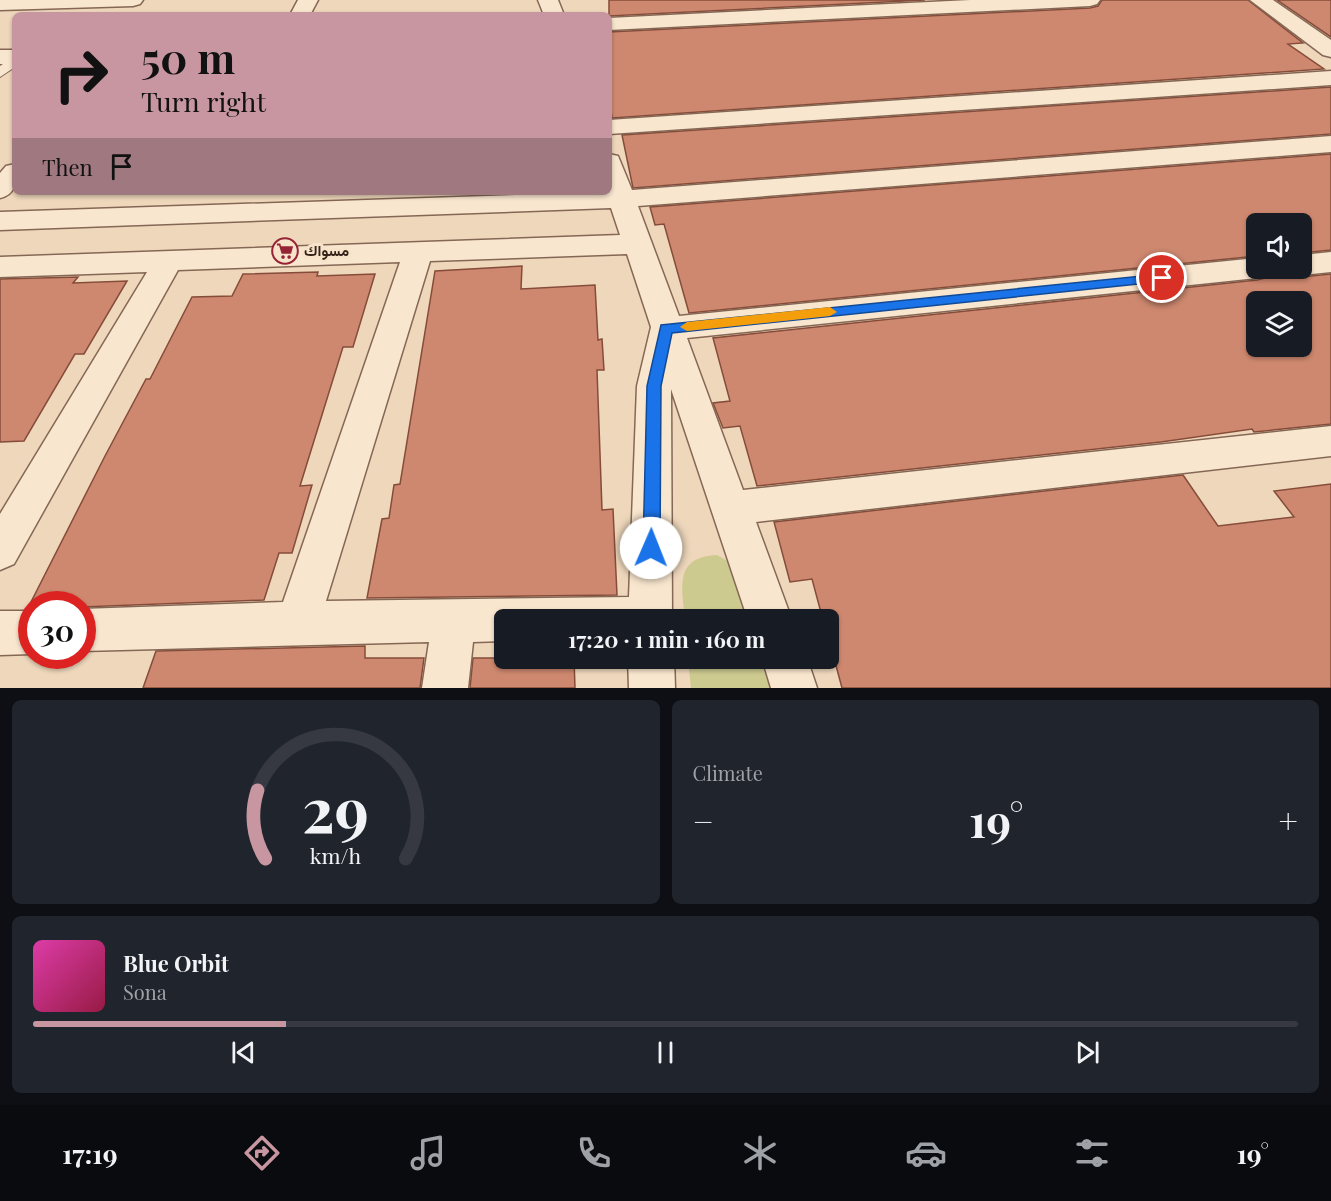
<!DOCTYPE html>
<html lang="en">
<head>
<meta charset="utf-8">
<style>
	:root { --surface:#171b24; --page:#20242c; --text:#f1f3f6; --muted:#9ea1a6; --line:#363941; --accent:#c896a0 }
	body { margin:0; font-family:"Playfair Display",Vazirmatn,serif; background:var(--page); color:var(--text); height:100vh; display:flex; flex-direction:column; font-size:22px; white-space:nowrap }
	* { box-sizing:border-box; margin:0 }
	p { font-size:20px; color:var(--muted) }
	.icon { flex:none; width:33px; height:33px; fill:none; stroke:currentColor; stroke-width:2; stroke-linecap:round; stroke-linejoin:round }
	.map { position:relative; height:688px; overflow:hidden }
	.drawer { display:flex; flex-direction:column; gap:12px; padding:12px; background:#0d0f14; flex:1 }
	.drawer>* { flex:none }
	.banner { position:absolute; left:12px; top:12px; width:600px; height:183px; border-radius:9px; box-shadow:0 2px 4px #0004; background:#c896a0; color:#111; overflow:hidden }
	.tools { position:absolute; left:1246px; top:213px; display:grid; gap:12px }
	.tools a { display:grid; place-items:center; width:66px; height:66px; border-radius:9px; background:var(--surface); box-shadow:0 2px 4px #0004; font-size:30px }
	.speed { position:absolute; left:18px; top:591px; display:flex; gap:12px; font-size:30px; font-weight:700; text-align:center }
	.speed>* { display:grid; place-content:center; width:78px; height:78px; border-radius:50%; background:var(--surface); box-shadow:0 2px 4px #0004; line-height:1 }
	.speed .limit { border:9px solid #d22; background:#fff; color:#111 }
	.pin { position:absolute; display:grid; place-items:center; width:51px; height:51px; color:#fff; margin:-26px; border:3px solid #fff; border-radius:50%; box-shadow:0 2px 6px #0007 }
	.me { position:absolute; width:66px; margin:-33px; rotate:1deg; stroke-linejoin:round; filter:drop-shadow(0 0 4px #0008) }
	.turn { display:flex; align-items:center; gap:21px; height:126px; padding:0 30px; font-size:27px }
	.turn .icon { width:78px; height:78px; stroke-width:2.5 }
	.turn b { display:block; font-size:42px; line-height:51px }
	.then { display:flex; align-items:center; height:57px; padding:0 30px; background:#0003; gap:12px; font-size:22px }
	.big { font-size:45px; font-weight:700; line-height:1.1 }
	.drawer .card { flex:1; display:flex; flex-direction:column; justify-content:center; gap:9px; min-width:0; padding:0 21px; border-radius:9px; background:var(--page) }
	.drawer .dial { align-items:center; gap:0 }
	.dial svg { height:156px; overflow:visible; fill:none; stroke:var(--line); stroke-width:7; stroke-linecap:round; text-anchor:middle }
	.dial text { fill:var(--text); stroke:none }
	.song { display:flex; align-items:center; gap:18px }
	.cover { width:72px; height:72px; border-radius:9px; background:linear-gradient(135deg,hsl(320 70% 55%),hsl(340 70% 35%)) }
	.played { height:6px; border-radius:3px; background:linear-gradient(90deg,var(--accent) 20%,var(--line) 20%) }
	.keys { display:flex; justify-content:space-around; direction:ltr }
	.heat { display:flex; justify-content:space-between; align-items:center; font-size:33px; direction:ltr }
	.drawer .tiles { flex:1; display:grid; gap:12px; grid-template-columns:1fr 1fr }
	.card:last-child { grid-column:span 2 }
	.trip { position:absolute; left:494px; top:609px; width:345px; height:60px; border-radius:9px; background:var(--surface); box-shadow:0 2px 4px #0004; font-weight:700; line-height:60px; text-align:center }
	.tabs { display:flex; height:96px; justify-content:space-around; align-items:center; background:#090b0e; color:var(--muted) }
	.tabs .icon { width:42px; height:42px }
	.tabs .current { color:var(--accent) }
	.tabs b { font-size:27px; color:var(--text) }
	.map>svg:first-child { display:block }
	.green { fill:#ccca8f }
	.building { fill:#ce886f; stroke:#854c3a; stroke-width:1.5; fill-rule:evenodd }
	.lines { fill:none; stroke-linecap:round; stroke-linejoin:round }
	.lane-casing { stroke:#856755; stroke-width:2 }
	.street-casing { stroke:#856755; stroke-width:3 }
	.lane { fill:#f9e6ce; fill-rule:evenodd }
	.street { fill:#f9e6ce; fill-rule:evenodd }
	.route { fill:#1a73e8; stroke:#114b97; stroke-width:1.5 }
	.slow { fill:#f59e0b }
	.labels { text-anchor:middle; stroke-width:6; stroke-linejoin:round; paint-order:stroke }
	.poi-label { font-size:15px; font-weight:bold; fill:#34231a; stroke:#f6e3ca; text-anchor:start }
</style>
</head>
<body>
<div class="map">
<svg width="1331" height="688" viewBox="0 0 1331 688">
	<rect width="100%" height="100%" fill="#eed7bb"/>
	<!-- green -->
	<g class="green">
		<path d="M717 555 731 563 751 619H685C682 587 674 557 717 555Z"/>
		<polygon points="688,659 763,659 773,688 691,688"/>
	</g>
	<!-- building -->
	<g class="building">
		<polygon points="609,0 925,0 609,16"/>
		<polygon points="1102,0 1248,0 1303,43 1288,44 1324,69 612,118 609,95 609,32 1090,8 1098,6"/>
		<polygon points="1277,0 1331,0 1331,37"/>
		<polygon points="1331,87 1331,134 633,188 622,135"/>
		<polygon points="1331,154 1331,250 1302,253 1302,224 1257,224 1257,256 689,313 664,224 655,225 650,207"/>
		<polygon points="522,266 521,289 595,285 598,340 602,339 604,370 597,370 602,510 613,509 617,595 367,598 382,519 389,518 394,485 400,484 435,271"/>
		<path d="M1274 268H1287L1290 274 1301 277 1331 274V424L1254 432 1252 429 1161 442 757 486 740 426 723 428 713 403 730 401 713 338 1257 280 1269 277ZM1257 302H1302V346H1257Z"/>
		<polygon points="318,272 317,276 375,274 353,347 343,347 300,486 312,485 292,553 279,553 264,600 82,607 82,604 30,604 105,456 146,379 150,379 192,297 232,296 243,274"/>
		<polygon points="78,277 73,283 127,281 84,354 75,354 24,441 0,442 0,279"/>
		<polygon points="1183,475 1218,526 1294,517 1274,491 1331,484 1331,688 842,688 828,636 828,620 823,620 812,579 790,582 774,522"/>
		<polygon points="365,646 365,658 424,658 420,688 143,688 156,651"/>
		<polygon points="473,658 574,658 575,688 470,688"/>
	</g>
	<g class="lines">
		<!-- lane casing -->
		<g class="lane-casing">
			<polygon id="lane" points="15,56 15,67 0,77 0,66"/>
		</g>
		<!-- street casing -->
		<g class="street-casing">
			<g id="street">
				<polygon points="0,0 143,0 140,4 133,6 0,10"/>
				<polygon points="298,0 318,0 310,15 290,15"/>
				<polygon points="538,0 558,0 564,15 544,15"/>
				<polygon points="970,0 1100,0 1097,4 1090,6 609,30 609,18"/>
				<polygon points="1250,0 1273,0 1331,40 1331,57 1323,55"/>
				<rect x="0" y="50" width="15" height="14"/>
				<polygon points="1331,71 1331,85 609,134 609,120"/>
				<path d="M1331 136V152L638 206 679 316 1257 258V268H1272L1268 275 1257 278 687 338 743 490 1331 426V456L756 522 792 620H748L671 389 672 620H504V641L473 642 468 688H422L429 642 82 651V609L283 602 400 262 178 270 14 564 0 570V514L147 272 0 277V257L620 235 611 208 0 230V212L609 192V154L618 156 632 190ZM627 254 651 327 637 386 629 597 326 601 430 261Z"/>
				<path d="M15 164C15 180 18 194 0 198V173L6 166Z"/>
				<polygon points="1331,252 1331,272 1302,275 1291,272 1289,268 1302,268 1302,255"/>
				<polygon points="0,611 32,611 32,654 0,655"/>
				<polygon points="628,658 674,658 675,688 629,688"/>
				<polygon points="762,658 807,658 817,688 771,688"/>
			</g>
		</g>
		<!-- lane -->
		<use href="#lane" class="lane"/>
		<!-- street -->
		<use href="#street" class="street"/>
	</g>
	<!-- route -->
	<polygon class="route" points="1162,274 1169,278 1167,281 672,333 661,386 660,548 657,554 651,556 645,554 643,548 647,386 661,325"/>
	<!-- slow -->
	<polygon class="slow" points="830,307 837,312 830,316 687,331 680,327 687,322"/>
	<!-- icons -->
	<defs>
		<g id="supermarket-ring" transform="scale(1.35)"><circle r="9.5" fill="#f6e3ca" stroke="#962436" stroke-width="1.5"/><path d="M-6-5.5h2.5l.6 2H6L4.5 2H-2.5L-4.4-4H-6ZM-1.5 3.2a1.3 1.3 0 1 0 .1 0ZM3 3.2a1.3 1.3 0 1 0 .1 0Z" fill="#962436"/></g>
	</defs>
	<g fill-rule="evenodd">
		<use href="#supermarket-ring" x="285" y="251"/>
	</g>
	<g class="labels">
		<!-- poi labels -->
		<g class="poi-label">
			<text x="304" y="256">مسواك</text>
		</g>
	</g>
</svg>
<div class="tools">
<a><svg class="icon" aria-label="sound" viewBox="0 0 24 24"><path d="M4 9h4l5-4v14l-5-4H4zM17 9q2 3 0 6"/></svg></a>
<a><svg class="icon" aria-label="layers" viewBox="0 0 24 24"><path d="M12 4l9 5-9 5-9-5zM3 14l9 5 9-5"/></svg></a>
</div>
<div class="speed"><div class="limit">30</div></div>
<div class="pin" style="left:1162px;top:278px;background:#d93025"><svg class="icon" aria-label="arrive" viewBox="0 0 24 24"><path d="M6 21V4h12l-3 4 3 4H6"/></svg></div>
<svg class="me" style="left:651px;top:548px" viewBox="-20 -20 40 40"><circle r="19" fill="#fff"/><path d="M0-13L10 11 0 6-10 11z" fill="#1a73e8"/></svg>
<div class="trip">17:20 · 1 min · 160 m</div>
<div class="banner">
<div class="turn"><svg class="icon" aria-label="right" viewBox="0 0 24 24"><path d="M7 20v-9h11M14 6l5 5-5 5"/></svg><div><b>50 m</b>Turn right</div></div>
<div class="then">Then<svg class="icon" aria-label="arrive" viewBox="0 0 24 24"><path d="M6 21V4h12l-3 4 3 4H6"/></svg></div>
</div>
</div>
<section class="drawer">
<div class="tiles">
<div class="card dial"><svg viewBox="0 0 100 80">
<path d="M14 69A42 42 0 1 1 86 69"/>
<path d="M14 69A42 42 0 0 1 10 34" stroke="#c896a0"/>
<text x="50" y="56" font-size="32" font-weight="700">29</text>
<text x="50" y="72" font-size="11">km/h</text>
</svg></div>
<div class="card"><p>Climate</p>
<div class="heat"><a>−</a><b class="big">19°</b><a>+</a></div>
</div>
<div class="card">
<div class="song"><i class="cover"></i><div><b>Blue Orbit</b><p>Sona</p></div></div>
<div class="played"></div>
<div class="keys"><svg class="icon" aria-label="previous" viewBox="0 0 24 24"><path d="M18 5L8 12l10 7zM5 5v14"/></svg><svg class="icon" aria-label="pause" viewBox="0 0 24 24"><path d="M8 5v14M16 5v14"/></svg><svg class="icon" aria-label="next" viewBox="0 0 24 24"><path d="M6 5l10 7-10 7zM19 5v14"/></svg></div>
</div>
</div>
</section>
<nav class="tabs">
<b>17:19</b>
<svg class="icon current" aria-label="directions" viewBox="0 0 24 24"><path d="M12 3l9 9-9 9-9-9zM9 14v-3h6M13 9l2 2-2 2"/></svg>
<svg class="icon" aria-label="music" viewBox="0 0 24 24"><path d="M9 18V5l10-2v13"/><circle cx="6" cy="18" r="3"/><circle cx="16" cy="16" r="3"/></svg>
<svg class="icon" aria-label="phone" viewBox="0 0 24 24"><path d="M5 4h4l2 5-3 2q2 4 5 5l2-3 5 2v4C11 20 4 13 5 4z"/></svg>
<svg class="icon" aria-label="climate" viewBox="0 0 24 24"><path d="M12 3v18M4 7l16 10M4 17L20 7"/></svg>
<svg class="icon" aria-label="car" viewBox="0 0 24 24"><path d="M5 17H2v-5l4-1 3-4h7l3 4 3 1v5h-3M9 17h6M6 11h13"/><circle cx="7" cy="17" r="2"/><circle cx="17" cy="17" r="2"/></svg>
<svg class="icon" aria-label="filters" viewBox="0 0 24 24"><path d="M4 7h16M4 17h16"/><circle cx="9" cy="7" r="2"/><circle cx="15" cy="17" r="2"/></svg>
<b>19°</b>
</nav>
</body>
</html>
